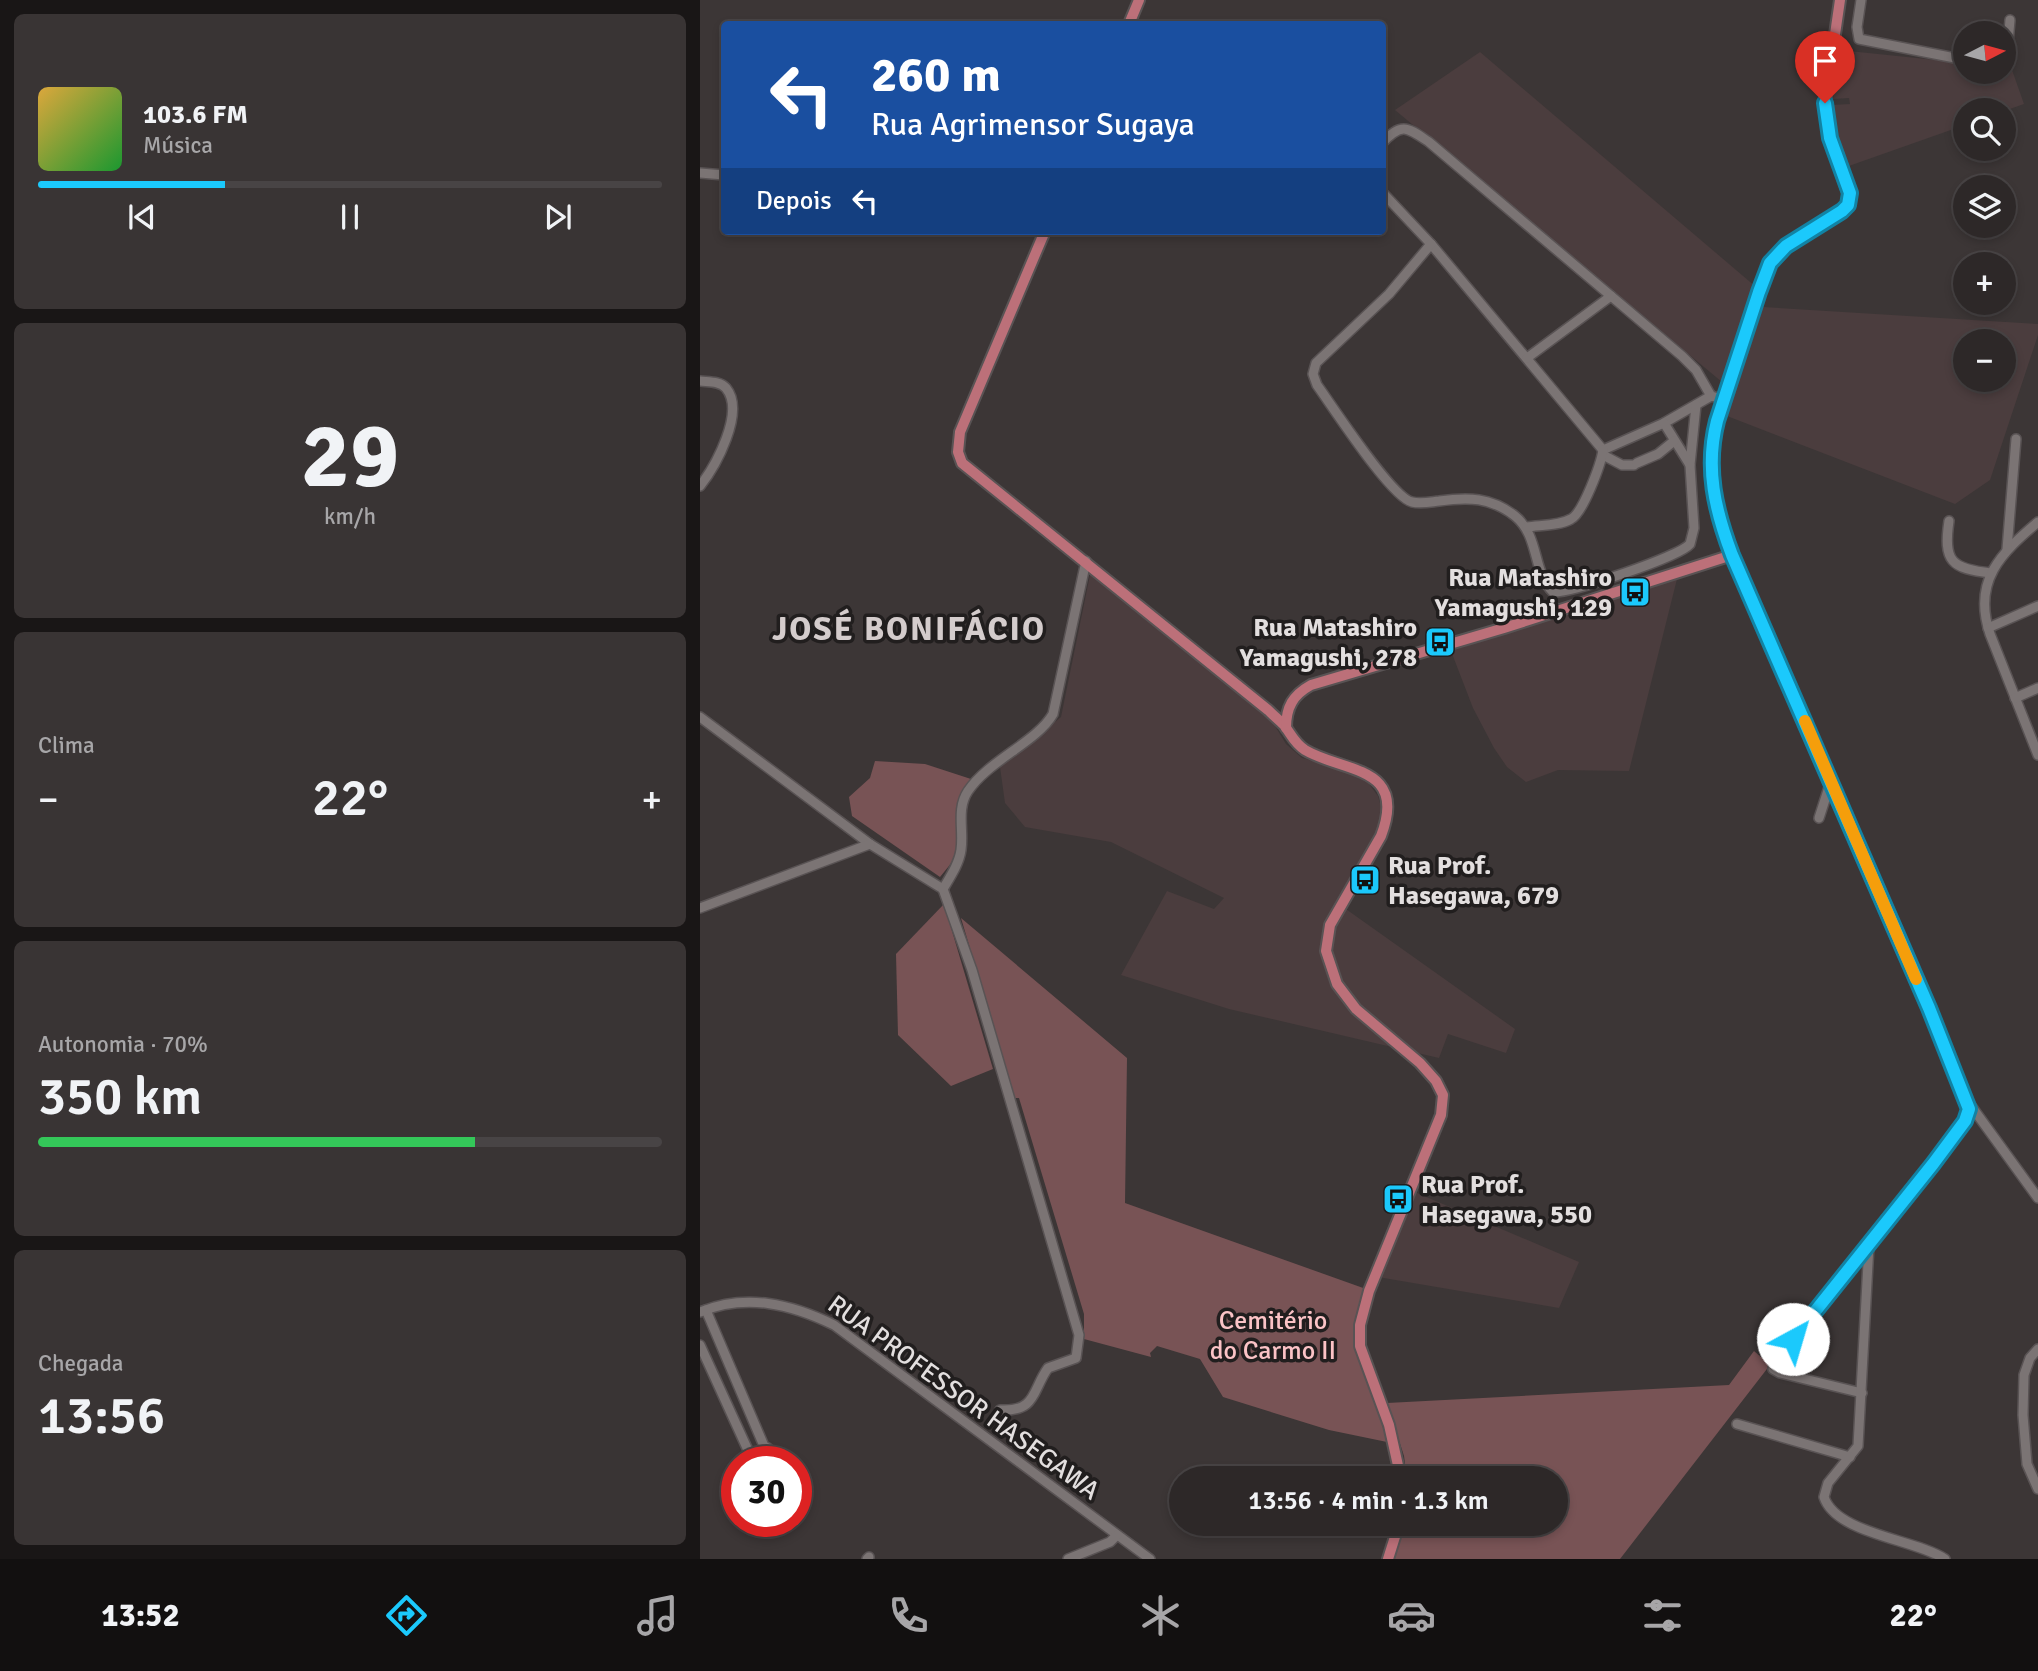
<!DOCTYPE html>
<html lang="pt">
<head>
<meta charset="utf-8">
<style>
	:root { --surface:#2d2828; --page:#393434; --text:#f1f3f6; --muted:#a7a6a8; --line:#484445; --accent:#1bc9fc }
	body { margin:0; font-family:Signika,sans-serif; background:var(--page); color:var(--text); height:100vh; display:flex; flex-direction:column; font-size:26px; white-space:nowrap }
	* { box-sizing:border-box; margin:0 }
	p { font-size:23px; color:var(--muted) }
	.icon { flex:none; width:38px; height:38px; fill:none; stroke:currentColor; stroke-width:2; stroke-linecap:round; stroke-linejoin:round }
	.map { position:relative; flex:1; overflow:hidden }
	.details { display:flex; flex-direction:column; gap:14px; padding:14px; background:#191616; width:700px }
	.details>* { flex:none }
	.hud { position:absolute; left:21px; top:21px; width:665px; height:214px; border-radius:7px; box-shadow:0 4px 10px #0003,0 0 0 2px var(--line); background:#1a4fa0; color:#fff; overflow:hidden }
	.needle { width:46px; rotate:84deg }
	.fabs { position:absolute; left:1253px; top:21px; display:grid; gap:14px }
	.fabs a { display:grid; place-items:center; width:63px; height:63px; border-radius:50%; background:var(--surface); box-shadow:0 4px 10px #0003,0 0 0 2px var(--line); font-size:35px }
	.speed { position:absolute; left:21px; top:1446px; display:flex; gap:14px; font-size:35px; font-weight:700; text-align:center }
	.speed>* { display:grid; place-content:center; width:91px; height:91px; border-radius:50%; background:var(--surface); box-shadow:0 4px 10px #0003,0 0 0 2px var(--line); line-height:1 }
	.speed .limit { border:10px solid #d22; background:#fff; color:#111 }
	.pin { position:absolute; display:grid; place-items:center; width:60px; height:60px; color:#fff; margin:-72px -30px; border-radius:50% 50% 50% 0; rotate:-45deg; box-shadow:0 0 7px #0007 }
	.pin .icon { rotate:45deg }
	.me { position:absolute; width:77px; margin:-38px; rotate:39deg; stroke-linejoin:round; filter:drop-shadow(0 0 5px #0008) }
	.turn { display:flex; align-items:center; gap:24px; height:147px; padding:0 35px; font-size:32px }
	.turn .icon { width:91px; height:91px; stroke-width:2.5 }
	.turn b { display:block; font-size:49px; line-height:60px }
	.then { display:flex; align-items:center; height:66px; padding:0 35px; background:#0003; gap:14px; font-size:26px }
	.big { font-size:52px; font-weight:600; line-height:1.1 }
	.details .card { flex:1; display:flex; flex-direction:column; justify-content:center; gap:10px; min-width:0; padding:0 24px; border-radius:10px; background:var(--page) }
	.details .dial { align-items:center; gap:0 }
	.dial b { font-size:91px; line-height:1 }
	.song { display:flex; align-items:center; gap:21px }
	.cover { width:84px; height:84px; border-radius:10px; background:linear-gradient(135deg,hsl(40 70% 55%),hsl(130 70% 35%)) }
	.played { height:7px; border-radius:4px; background:linear-gradient(90deg,var(--accent) 30%,var(--line) 30%) }
	.keys { display:flex; justify-content:space-around; direction:ltr }
	.heat { display:flex; justify-content:space-between; align-items:center; font-size:38px; direction:ltr }
	.charge { height:10px; border-radius:5px; background:linear-gradient(90deg,#34c759 70%,var(--line) 0) }
	.trip { position:absolute; left:469px; top:1466px; width:399px; height:70px; border-radius:35px; background:var(--surface); box-shadow:0 4px 10px #0003,0 0 0 2px var(--line); font-weight:600; line-height:70px; text-align:center }
	.tab-bar { display:flex; height:112px; justify-content:space-around; align-items:center; background:#121010; color:var(--muted) }
	.tab-bar .icon { width:49px; height:49px }
	.tab-bar .current { color:var(--accent) }
	.tab-bar b { font-size:32px; color:var(--text) }
	main { display:flex; flex:1; min-height:0 }
	.map>svg:first-child { display:block }
	.built { fill:#4b3d3e; fill-rule:evenodd }
	.green { fill:#785355 }
	.lines { fill:none; stroke-linecap:round; stroke-linejoin:round }
	.minor-casing { stroke:#595354; stroke-width:12 }
	.major-casing { stroke:#595354; stroke-width:14 }
	.minor { stroke:#7b7474; stroke-width:9 }
	.major { stroke:#bc7079; stroke-width:10 }
	.route-casing { stroke:#1283a4; stroke-width:18 }
	.route { stroke:#1bc9fc; stroke-width:12 }
	.slow { stroke:#f59e0b; stroke-width:12 }
	.labels { text-anchor:middle; stroke-width:7; stroke-linejoin:round; paint-order:stroke }
	.poi-label { font-size:26px; font-weight:bold; fill:#e3dfdf; stroke:#211e1e; text-anchor:end }
	.park-label { font-size:26px; fill:#fbc3c6; stroke:#211e1e }
	.street-label { font-size:26px; fill:#e3dfdf; stroke:#211e1e }
	.district-label { font-size:33px; font-weight:bold; letter-spacing:2px; fill:#d4cccc; stroke:#211e1e }
</style>
</head>
<body>
<main>
<section class="details">
<div class="card">
<div class="song"><i class="cover"></i><div><b>103.6 FM</b><p>Música</p></div></div>
<div class="played"></div>
<div class="keys"><svg class="icon" aria-label="previous" viewBox="0 0 24 24"><path d="M18 5L8 12l10 7zM5 5v14"/></svg><svg class="icon" aria-label="pause" viewBox="0 0 24 24"><path d="M8 5v14M16 5v14"/></svg><svg class="icon" aria-label="next" viewBox="0 0 24 24"><path d="M6 5l10 7-10 7zM19 5v14"/></svg></div>
</div>
<div class="card dial"><b>29</b><p>km/h</p></div>
<div class="card"><p>Clima</p>
<div class="heat"><a>−</a><b class="big">22°</b><a>+</a></div>
</div>
<div class="card"><p>Autonomia · 70%</p><b class="big">350 km</b><div class="charge"></div></div>
<div class="card"><p>Chegada</p><b class="big">13:56</b></div>
</section>
<div class="map">
<svg width="1338" height="1559" viewBox="0 0 1338 1559">
	<rect width="100%" height="100%" fill="#3c3636"/>
	<!-- built -->
	<g class="built">
		<polygon points="1139,50 1265,63 1265,72 1312,70 1324,104 1304,111 1265,110 1265,125 1146,167 1131,113 1132,105 1150,104 1149,98 1133,99"/>
		<polygon points="780,52 1056,287 1022,382 695,110"/>
		<path d="M1063 307 1338 324V335L1290 480 1255 504 1027 416ZM1265 341H1304V380H1265Z"/>
		<polygon points="391,570 569,716 586,744 602,758 648,770 661,776 669,784 678,796 682,810 679,827 636,902 815,1029 806,1053 748,1034 739,1058 529,1009 421,975 467,891 514,909 524,898 411,842 325,827 305,803 300,767 361,717"/>
		<polygon points="977,579 929,771 858,770 826,782 807,767 794,748 773,708 751,651"/>
		<polygon points="710,1190 879,1262 859,1308 678,1277"/>
	</g>
	<!-- green -->
	<g class="green">
		<polygon points="175,761 225,764 271,779 257,856 240,877 152,816 149,797 170,778"/>
		<polygon points="244,904 293,1069 251,1086 198,1035 196,954"/>
		<polygon points="261,918 427,1058 425,1203 666,1289 657,1335 687,1442 629,1430 523,1397 500,1359 457,1346 450,1353 451,1357 384,1339 384,1314 319,1098 315,1098 313,1093"/>
		<polygon points="1054,1351 1070,1365 920,1559 694,1559 705,1524 856,1524 856,1479 707,1479 704,1456 687,1403 1029,1385"/>
	</g>
	<g class="lines">
		<!-- minor casing -->
		<g class="minor-casing">
			<g id="minor">
				<polyline points="1161,0 1157,27 1159,39 1265,60"/>
				<polyline points="1304,67 1306,65 1310,20"/>
				<path d="M682 143C702 122 707 127 729 142L982 356 996 370 1011 396"/>
				<polyline points="0,173 24,175"/>
				<polyline points="682,192 731,244 903,450 964,423 1011,396 1015,397"/>
				<path d="M731 244 689 294 616 363 613 374 617 385C633 407 691 497 712 502 721 504 730 502 739 501 768 497 791 497 815 516 840 536 832 572 853 592 871 593 979 557 990 544L994 528 990 465 996 405"/>
				<polyline points="827,358 911,296"/>
				<path d="M0 381C9 382 20 381 26 388 46 412 15 467 0 486"/>
				<polyline points="964,423 990,465"/>
				<polyline points="903,455 922,465 934,465"/>
				<polyline points="937,463 958,454 974,441"/>
				<path d="M1249 521C1243 561 1251 569 1291 573"/>
				<path d="M1338 522C1301 553 1272 581 1290 634L1338 755"/>
				<path d="M827 527C840 525 859 526 871 519 883 513 901 464 903 450"/>
				<polyline points="1307,549 1316,439"/>
				<polyline points="1032,555 1229,1008 1269,1106 1265,1121 1233,1164 1074,1363 1073,1369 1080,1373 1162,1393"/>
				<polyline points="1288,628 1338,606"/>
				<polyline points="1315,698 1338,688"/>
				<polyline points="0,717 170,844 243,889"/>
				<polyline points="1119,818 1131,781"/>
				<path d="M243 889 272 970 379 1335 376 1358 348 1368C332 1390 337 1412 300 1410"/>
				<path d="M243 889C250 877 259 864 261 850 264 830 256 809 268 791 289 760 337 742 353 714L386 561"/>
				<polyline points="0,908 170,844"/>
				<polyline points="1269,1103 1338,1198"/>
				<path d="M1169 1245 1158 1446 1128 1483 1124 1497C1136 1534 1215 1539 1245 1559"/>
				<polyline points="6,1310 64,1446 68,1448"/>
				<path d="M0 1312C46 1293 91 1304 134 1325L450 1559"/>
				<polyline points="0,1345 52,1459"/>
				<polyline points="1338,1349 1330,1358 1324,1375 1323,1415 1327,1464 1338,1489"/>
				<polyline points="1037,1424 1150,1457"/>
				<polyline points="167,1559 169,1557"/>
				<polyline points="368,1559 410,1542 417,1535"/>
			</g>
		</g>
		<!-- major casing -->
		<g class="major-casing">
			<g id="major">
				<polyline points="429,24 439,0"/>
				<path d="M345 231 260 432 258 452 262 463 568 710C573 715 579 720 584 725 591 734 594 743 605 750 644 773 708 765 681 836L630 925 626 951 637 984 656 1009 720 1063 736 1081 743 1095 741 1115 669 1291 660 1325V1346L689 1425 701 1479"/>
				<path d="M586 728C586 707 593 695 611 685L804 628 1032 555 1020 523 1011 479 1013 436 1017 420 1059 291 1070 263 1086 246 1142 211 1148 205 1150 199 1130 138 1125 103 1140 0"/>
				<polyline points="688,1559 699,1524"/>
			</g>
		</g>
		<!-- minor -->
		<use href="#minor" class="minor"/>
		<!-- major -->
		<use href="#major" class="major"/>
	</g>
	<g class="lines">
		<!-- route casing -->
		<g class="route-casing">
			<path id="route" d="M1093 1339 1233 1164 1265 1121 1269 1109 1229 1008 1032 555C1015 510 1005 468 1017 421L1059 292 1070 263 1086 246 1142 211 1148 205 1150 193 1130 138 1125 103"/>
		</g>
		<!-- route -->
		<use href="#route" class="route"/>
		<!-- slow -->
		<polyline class="slow" points="1105,721 1216,979"/>
	</g>
	<!-- icons -->
	<defs>
		<g id="bus-square" transform="scale(1.575)"><rect x="-9" y="-9" width="18" height="18" rx="4" fill="#1bc9fc" stroke="#211e1e"/><path d="M-5-6H5V4H4V6H2V4H-2V6H-4V4H-5ZM-3.5-4V0h7V-4ZM-3.5 1.2v1.5H-2V1.2ZM2 1.2v1.5H3.5V1.2Z" fill="#111"/></g>
	</defs>
	<g fill-rule="evenodd">
		<use href="#bus-square" x="935" y="592"/>
		<use href="#bus-square" x="740" y="642"/>
		<use href="#bus-square" x="665" y="880"/>
		<use href="#bus-square" x="698" y="1199"/>
	</g>
	<g class="labels">
		<!-- poi labels -->
		<g class="poi-label">
			<text x="912" y="586">Rua Matashiro<tspan x="912" dy="30">Yamagushi, 129</tspan></text>
			<text x="717" y="636">Rua Matashiro<tspan x="717" dy="30">Yamagushi, 278</tspan></text>
			<text x="688" y="874" text-anchor="start">Rua Prof.<tspan x="688" dy="30">Hasegawa, 679</tspan></text>
			<text x="721" y="1193" text-anchor="start">Rua Prof.<tspan x="721" dy="30">Hasegawa, 550</tspan></text>
		</g>
		<!-- park labels -->
		<g class="park-label">
			<text x="573" y="1329">Cemitério<tspan x="573" dy="30">do Carmo II</tspan></text>
		</g>
		<!-- street labels -->
		<g class="street-label">
			<text transform="translate(264 1397) rotate(36)" y="9">RUA PROFESSOR HASEGAWA</text>
		</g>
		<!-- district labels -->
		<g class="district-label">
			<text x="209" y="640">JOSÉ BONIFÁCIO</text>
		</g>
	</g>
</svg>
<div class="fabs">
<a><svg class="needle" viewBox="-14 -14 28 28"><path d="M0-13l5 13h-10z" fill="#e53935"/><path d="M0 13l5-13h-10z" fill="#a7a6a8"/></svg></a>
<a><svg class="icon" aria-label="search" viewBox="0 0 24 24"><circle cx="10" cy="10" r="6"/><path d="M15 15l6 6"/></svg></a>
<a><svg class="icon" aria-label="layers" viewBox="0 0 24 24"><path d="M12 4l9 5-9 5-9-5zM3 14l9 5 9-5"/></svg></a>
<a>+</a>
<a>−</a>
</div>
<div class="speed"><div class="limit">30</div></div>
<div class="pin" style="left:1125px;top:103px;background:#d93025"><svg class="icon" aria-label="arrive" viewBox="0 0 24 24"><path d="M6 21V4h12l-3 4 3 4H6"/></svg></div>
<svg class="me" style="left:1093px;top:1339px" viewBox="-20 -20 40 40"><circle r="19" fill="#fff"/><path d="M0-13L10 11 0 6-10 11z" fill="#1bc9fc"/></svg>
<div class="trip">13:56 · 4 min · 1.3 km</div>
<div class="hud">
<div class="turn"><svg class="icon" aria-label="left" viewBox="0 0 24 24"><path d="M17 20v-9H6M10 6l-5 5 5 5"/></svg><div><b>260 m</b>Rua Agrimensor Sugaya</div></div>
<div class="then">Depois<svg class="icon" aria-label="left" viewBox="0 0 24 24"><path d="M17 20v-9H6M10 6l-5 5 5 5"/></svg></div>
</div>
</div>
</main>
<nav class="tab-bar">
<b>13:52</b>
<svg class="icon current" aria-label="directions" viewBox="0 0 24 24"><path d="M12 3l9 9-9 9-9-9zM9 14v-3h6M13 9l2 2-2 2"/></svg>
<svg class="icon" aria-label="music" viewBox="0 0 24 24"><path d="M9 18V5l10-2v13"/><circle cx="6" cy="18" r="3"/><circle cx="16" cy="16" r="3"/></svg>
<svg class="icon" aria-label="phone" viewBox="0 0 24 24"><path d="M5 4h4l2 5-3 2q2 4 5 5l2-3 5 2v4C11 20 4 13 5 4z"/></svg>
<svg class="icon" aria-label="climate" viewBox="0 0 24 24"><path d="M12 3v18M4 7l16 10M4 17L20 7"/></svg>
<svg class="icon" aria-label="car" viewBox="0 0 24 24"><path d="M5 17H2v-5l4-1 3-4h7l3 4 3 1v5h-3M9 17h6M6 11h13"/><circle cx="7" cy="17" r="2"/><circle cx="17" cy="17" r="2"/></svg>
<svg class="icon" aria-label="filters" viewBox="0 0 24 24"><path d="M4 7h16M4 17h16"/><circle cx="9" cy="7" r="2"/><circle cx="15" cy="17" r="2"/></svg>
<b>22°</b>
</nav>
</body>
</html>
